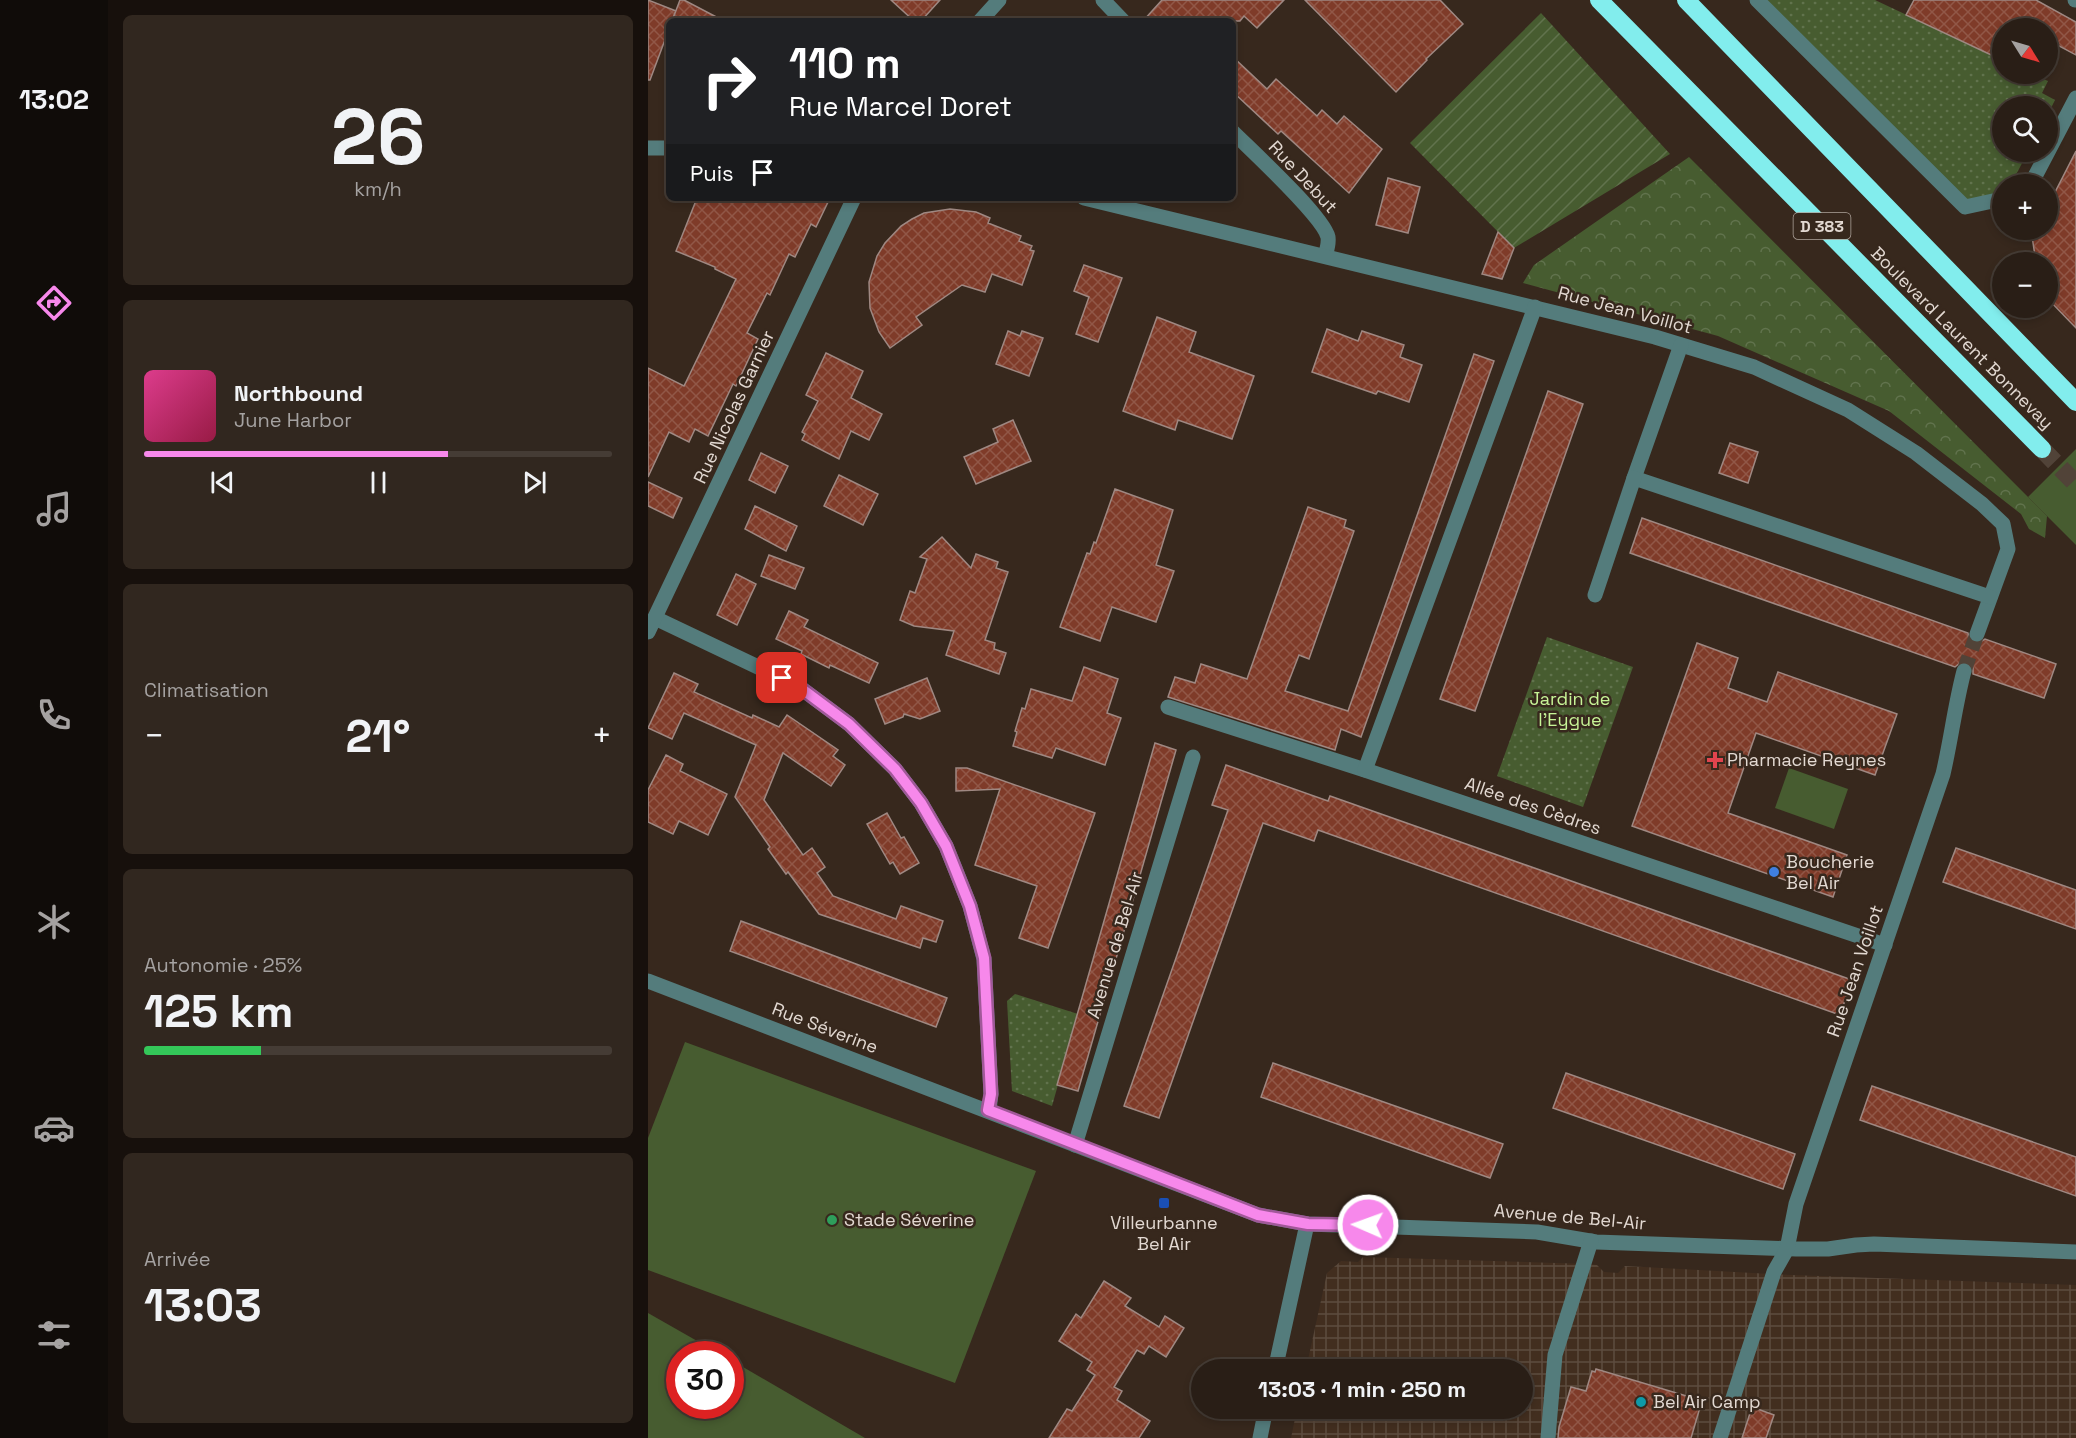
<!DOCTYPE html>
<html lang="fr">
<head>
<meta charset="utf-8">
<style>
	:root { --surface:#291e16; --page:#31271f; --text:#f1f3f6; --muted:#a5a2a1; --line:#453c35; --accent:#f788eb }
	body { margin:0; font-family:"Space Grotesk",sans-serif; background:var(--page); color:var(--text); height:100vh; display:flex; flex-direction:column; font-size:22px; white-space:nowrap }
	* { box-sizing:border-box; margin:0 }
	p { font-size:20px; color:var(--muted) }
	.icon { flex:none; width:33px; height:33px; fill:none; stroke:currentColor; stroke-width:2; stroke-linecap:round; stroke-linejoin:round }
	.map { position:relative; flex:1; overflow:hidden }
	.drawer { display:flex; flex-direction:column; gap:15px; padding:15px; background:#17100c; width:540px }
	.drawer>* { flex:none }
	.hud { position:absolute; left:18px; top:18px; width:570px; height:183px; border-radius:9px; box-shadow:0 3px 9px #0003,0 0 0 2px var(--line); background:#202124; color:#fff; overflow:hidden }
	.needle { width:39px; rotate:127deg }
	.tools { position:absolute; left:1344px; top:18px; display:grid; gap:12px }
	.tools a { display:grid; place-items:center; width:66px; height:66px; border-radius:50%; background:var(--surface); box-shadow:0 3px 9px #0003,0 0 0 2px var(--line); font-size:30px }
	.speed { position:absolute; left:18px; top:1341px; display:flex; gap:12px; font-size:30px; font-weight:700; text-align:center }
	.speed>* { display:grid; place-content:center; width:78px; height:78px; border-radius:50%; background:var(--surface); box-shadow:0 3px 9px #0003,0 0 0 2px var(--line); line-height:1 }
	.speed .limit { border:9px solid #d22; background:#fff; color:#111 }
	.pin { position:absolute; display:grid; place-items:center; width:51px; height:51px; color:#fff; margin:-26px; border-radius:12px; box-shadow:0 3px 9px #0006 }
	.me { position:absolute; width:66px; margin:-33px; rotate:272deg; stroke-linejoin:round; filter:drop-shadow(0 0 4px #0008) }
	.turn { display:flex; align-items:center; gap:21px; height:126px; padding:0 24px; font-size:27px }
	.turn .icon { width:78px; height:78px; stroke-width:2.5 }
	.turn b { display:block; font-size:42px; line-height:51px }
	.then { display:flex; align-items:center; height:57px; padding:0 24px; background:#0003; gap:12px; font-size:22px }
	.big { font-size:45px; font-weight:800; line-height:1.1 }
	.drawer .tile { flex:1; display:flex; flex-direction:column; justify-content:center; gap:9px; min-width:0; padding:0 21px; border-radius:9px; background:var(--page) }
	.drawer .dial { align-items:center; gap:0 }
	.dial b { font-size:78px; line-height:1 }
	.song { display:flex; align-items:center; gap:18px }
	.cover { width:72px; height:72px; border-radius:9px; background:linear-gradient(135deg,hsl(330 70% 55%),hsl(340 70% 35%)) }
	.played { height:6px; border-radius:3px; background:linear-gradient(90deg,var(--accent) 65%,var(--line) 65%) }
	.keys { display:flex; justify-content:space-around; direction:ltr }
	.heat { display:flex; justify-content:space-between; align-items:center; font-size:33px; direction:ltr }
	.charge { height:9px; border-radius:4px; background:linear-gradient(90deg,#34c759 25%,var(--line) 0) }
	.trip { position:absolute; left:543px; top:1359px; width:342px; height:60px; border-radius:30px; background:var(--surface); box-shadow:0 3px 9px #0003,0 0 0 2px var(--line); font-weight:800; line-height:60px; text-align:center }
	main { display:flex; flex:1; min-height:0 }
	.menu { display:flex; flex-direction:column; width:108px; justify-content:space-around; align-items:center; background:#100c09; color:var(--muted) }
	.menu .icon { width:42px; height:42px }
	.menu .current { color:var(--accent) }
	.menu b { font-size:27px; color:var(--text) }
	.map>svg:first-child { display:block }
	.industrial { fill:url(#industrial-grid) }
	.grass { fill:#475c30 }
	.forest { fill:url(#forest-crowns) }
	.park { fill:url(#park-dots) }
	.garden { fill:url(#garden-furrows) }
	.building { fill:url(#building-cross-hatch); stroke:#9f8882; stroke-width:1.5 }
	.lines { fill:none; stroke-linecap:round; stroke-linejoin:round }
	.minor-tunnel { stroke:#514338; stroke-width:15; stroke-dasharray:15 8; stroke-linecap:butt }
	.highway-tunnel { stroke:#514338; stroke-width:18; stroke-dasharray:18 9; stroke-linecap:butt }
	.minor { stroke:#547c7c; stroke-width:15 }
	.highway { stroke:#82eded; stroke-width:18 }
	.route-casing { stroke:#a15899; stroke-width:15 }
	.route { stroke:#f788eb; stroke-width:10 }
	.health-dot { fill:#e0444e; stroke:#37281d; stroke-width:2 }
	.shop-dot { fill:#3f7fe0; stroke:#37281d; stroke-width:2 }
	.transit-dot { fill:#1a4fb4; stroke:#37281d; stroke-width:2 }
	.leisure-dot { fill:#2e9e5b; stroke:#37281d; stroke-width:2 }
	.culture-dot { fill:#0f9aa8; stroke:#37281d; stroke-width:2 }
	.labels { text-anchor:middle; stroke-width:5; stroke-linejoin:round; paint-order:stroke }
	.shield { fill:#37281d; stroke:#afa49c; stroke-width:1.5 }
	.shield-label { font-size:16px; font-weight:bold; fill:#e3d9d2 }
	.street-label { font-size:18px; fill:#e3d9d2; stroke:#37281d }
	.park-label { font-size:18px; fill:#c7f497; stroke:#37281d }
	.poi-label { font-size:18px; fill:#e3d9d2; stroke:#37281d; text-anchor:start }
</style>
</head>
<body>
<main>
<nav class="menu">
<b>13:02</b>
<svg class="icon current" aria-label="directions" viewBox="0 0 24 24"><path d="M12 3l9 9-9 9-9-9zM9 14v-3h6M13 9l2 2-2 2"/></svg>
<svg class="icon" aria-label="music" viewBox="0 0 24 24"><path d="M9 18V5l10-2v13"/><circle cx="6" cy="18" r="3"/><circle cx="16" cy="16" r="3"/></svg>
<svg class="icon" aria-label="phone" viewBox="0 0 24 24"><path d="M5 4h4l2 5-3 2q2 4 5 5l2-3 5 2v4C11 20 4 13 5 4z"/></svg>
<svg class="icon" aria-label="climate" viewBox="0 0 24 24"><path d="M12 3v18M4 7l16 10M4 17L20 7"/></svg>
<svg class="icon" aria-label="car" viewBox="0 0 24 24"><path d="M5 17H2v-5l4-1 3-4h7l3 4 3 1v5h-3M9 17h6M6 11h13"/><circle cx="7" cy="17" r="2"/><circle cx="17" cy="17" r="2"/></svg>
<svg class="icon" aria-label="filters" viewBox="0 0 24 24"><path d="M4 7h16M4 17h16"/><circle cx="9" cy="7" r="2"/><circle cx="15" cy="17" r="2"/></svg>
</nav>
<section class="drawer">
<div class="tile dial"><b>26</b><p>km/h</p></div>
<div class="tile">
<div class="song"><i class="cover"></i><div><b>Northbound</b><p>June Harbor</p></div></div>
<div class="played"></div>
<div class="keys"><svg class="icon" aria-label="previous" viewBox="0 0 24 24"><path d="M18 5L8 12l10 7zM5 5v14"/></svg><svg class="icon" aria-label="pause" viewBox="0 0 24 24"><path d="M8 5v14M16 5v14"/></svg><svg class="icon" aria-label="next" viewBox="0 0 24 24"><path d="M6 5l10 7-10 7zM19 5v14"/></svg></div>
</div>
<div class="tile"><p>Climatisation</p>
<div class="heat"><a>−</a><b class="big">21°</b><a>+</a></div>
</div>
<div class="tile"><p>Autonomie · 25%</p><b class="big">125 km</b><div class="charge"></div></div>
<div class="tile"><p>Arrivée</p><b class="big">13:03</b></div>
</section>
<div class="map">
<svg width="1428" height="1438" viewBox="0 0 1428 1438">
	<defs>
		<pattern id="industrial-grid" width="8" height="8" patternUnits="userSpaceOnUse" patternTransform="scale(1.5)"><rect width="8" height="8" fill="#422e1f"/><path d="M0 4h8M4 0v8" fill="none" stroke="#5d4c3f"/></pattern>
		<pattern id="forest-crowns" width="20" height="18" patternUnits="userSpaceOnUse" patternTransform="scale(1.5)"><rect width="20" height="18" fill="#475c30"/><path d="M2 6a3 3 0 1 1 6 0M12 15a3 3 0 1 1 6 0" fill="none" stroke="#61734d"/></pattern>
		<pattern id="park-dots" width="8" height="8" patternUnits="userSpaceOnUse" patternTransform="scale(1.5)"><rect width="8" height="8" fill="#475c30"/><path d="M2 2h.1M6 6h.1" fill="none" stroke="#61734d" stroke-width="1.8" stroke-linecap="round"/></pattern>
		<pattern id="garden-furrows" width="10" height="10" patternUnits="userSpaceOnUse" patternTransform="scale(1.5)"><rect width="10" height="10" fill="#475c30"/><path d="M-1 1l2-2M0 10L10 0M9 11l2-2" fill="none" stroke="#61734d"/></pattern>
		<pattern id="building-cross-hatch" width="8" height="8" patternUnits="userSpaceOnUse" patternTransform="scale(1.5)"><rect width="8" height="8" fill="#7f3b29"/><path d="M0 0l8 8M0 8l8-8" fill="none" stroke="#915747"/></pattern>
	</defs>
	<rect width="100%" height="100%" fill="#37281d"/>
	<!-- industrial -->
	<polygon class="industrial" points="715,1257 941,1264 949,1265 956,1272 970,1273 977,1266 1143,1275 1428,1285 1428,1438 643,1438 649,1409 874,1408 874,1370 658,1369 679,1273 693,1261 710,1262"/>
	<!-- grass -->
	<g class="grass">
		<polygon points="1428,449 1428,545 1380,497"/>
		<polygon points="1141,768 1200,789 1186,829 1127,808"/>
		<polygon points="37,1042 388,1171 307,1383 0,1270 0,1138"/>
		<polygon points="0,1313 72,1354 32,1354 32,1406 82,1406 83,1360 217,1438 0,1438"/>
	</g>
	<!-- forest -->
	<polygon class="forest" points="1041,157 1399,516 1397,538 1381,529 1373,514 1241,411 1070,336 875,283 886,265"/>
	<!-- park -->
	<g class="park">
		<polygon points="1118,0 1227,0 1354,60 1354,74 1384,74 1400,81 1394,93 1407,100 1400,114 1400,106 1354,106 1354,152 1380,152 1363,184 1354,184 1354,195 1321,202"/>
		<polygon points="899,637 985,667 935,807 849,776"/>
		<polygon points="367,994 430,1014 404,1106 364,1091 359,1001"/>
	</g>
	<!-- garden -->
	<polygon class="garden" points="893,13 1022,154 866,248 762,143"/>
	<!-- building -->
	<g class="building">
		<polygon points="0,0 28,11 24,21 21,21 21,29 2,80 0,80"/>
		<polygon points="32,0 36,0 76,21 24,21"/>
		<polygon points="243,0 292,0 273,21 266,21"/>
		<polygon points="514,0 636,0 609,28 596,16 592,21 495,21"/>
		<polygon points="657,0 792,0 815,24 778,59 779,60 748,92"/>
		<polygon points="1266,0 1388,0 1428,22 1428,55 1400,40 1400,28 1354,28 1354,60 1258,15"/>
		<polygon points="585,57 619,89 628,79 669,116 674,110 689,124 696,116 734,149 701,193 633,131 630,134 585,92"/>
		<polygon points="1428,151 1428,328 1400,299 1400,262 1388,262 1383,230 1400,230 1400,206"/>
		<polygon points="740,178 772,187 760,233 728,225"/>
		<polygon points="49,198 182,198 168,227 163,224 147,257 141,254 122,295 119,293 99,333 110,339 88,386 85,384 60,436 47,429 41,442 21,432 0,477 0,368 36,386 88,279 67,269 67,267 28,251"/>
		<polygon points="302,209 328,212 342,218 340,223 373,236 371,241 384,246 382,250 386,251 374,285 344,274 337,292 314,285 268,317 274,325 242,348 231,332 222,308 221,282 229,256 237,243 253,226 264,219 276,213"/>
		<polygon points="850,232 866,248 854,279 834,274"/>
		<polygon points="436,265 474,278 450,342 428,334 441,297 426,291"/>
		<polygon points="509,317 548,332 541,352 606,376 584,439 530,420 527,430 475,411"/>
		<polygon points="679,329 710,341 714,331 756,345 752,357 774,365 761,402 730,391 728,394 664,372"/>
		<polygon points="360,331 372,336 374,331 395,338 381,376 348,364"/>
		<polygon points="178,353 215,371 203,398 234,414 221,440 203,431 191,459 154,440 157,434 154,432 170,401 158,395"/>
		<polygon points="826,354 846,361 713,737 693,729 687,750 520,697 527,677 547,683 553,664 599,679 660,507 698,520 696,527 706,531 661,659 651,655 637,691 700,711"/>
		<polygon points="900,391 935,404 827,711 792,699"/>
		<polygon points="365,420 383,461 328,484 316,457 350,442 345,429"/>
		<polygon points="1082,443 1110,452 1100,483 1071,473"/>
		<polygon points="113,453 140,466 127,493 101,480"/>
		<polygon points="191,475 230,494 215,525 176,506"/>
		<polygon points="0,482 34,498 25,518 0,506"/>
		<polygon points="467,489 525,510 508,565 526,571 508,622 464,607 452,641 412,627 439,553 442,554 446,542 448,543"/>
		<polygon points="107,506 149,526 138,551 97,529"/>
		<polygon points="994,518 1320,633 1321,640 1326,643 1331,643 1337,639 1408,664 1396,698 1325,674 1325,668 1319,662 1313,662 1307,667 982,553"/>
		<polygon points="294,537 323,568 328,554 350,562 348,568 360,572 337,640 347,643 346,649 358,653 351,674 298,655 306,631 266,626 252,620 262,591 267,593 279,559 272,557"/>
		<polygon points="121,555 156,568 147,589 113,576"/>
		<polygon points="88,574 108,584 89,625 69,615"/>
		<polygon points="141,611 160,620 156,627 230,663 221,683 182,665 181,668 153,654 154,651 128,639"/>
		<polygon points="1049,643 1090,658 1080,688 1119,702 1130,672 1249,714 1227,775 1108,733 1080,813 1199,855 1185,897 984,826"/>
		<polygon points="436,667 470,679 459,713 473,718 457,765 408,748 404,758 365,746 369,732 367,731 374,708 377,709 383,689 424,701"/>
		<polygon points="26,673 50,684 46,692 104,718 105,715 131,727 139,715 190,750 185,756 197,765 183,786 135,753 116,800 155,855 164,848 177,867 169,873 185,896 248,919 253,906 295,921 288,942 275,938 272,948 171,914 140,872 138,874 120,849 122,847 87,797 108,745 36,713 24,739 0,728"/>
		<polygon points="279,678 292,711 272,719 256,714 255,717 237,724 227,699"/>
		<polygon points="507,743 528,750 430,1091 409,1085"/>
		<polygon points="18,755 35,764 32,771 79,794 60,835 31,821 25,834 0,822 0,790"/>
		<polygon points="578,765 680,801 682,796 1204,980 1192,1015 670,830 666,841 615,823 511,1118 476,1106 580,810 564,805"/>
		<polygon points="308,768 319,768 447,813 400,948 371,938 389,886 327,865 352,789 308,791"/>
		<polygon points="239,813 253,838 256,837 271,863 252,874 245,862 242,864 219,824"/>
		<polygon points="1308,848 1428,890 1428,929 1295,882"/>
		<polygon points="93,921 299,998 288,1027 82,951"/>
		<polygon points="625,1063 855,1144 842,1178 613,1097"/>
		<polygon points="918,1073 1147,1154 1135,1189 905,1108"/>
		<polygon points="1224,1086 1428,1157 1428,1196 1212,1120"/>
		<polygon points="456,1281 483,1298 477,1306 511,1327 517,1316 536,1328 518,1357 501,1346 496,1354 489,1350 466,1387 474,1391 469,1400 502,1421 491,1438 401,1438 419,1409 424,1411 447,1375 439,1370 444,1362 411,1341 428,1314 433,1318"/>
		<polygon points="948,1369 1052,1400 1051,1404 1053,1404 1043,1438 910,1438 911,1427 923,1387 938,1391 944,1371 947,1372"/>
		<polygon points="1104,1407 1126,1415 1118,1438 1094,1438"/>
	</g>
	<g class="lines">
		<!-- minor-tunnel -->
		<polyline class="minor-tunnel" points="1316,671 1329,634"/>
		<!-- highway-tunnel -->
		<polyline class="highway-tunnel" points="1394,449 1428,484"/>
		<!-- minor -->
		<g class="minor">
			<polyline points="455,0 475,21"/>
			<polyline points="1109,0 1317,207 1354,199"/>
			<polyline points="1427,0 1428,0"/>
			<polyline points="332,21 351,0"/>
			<path d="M585 132C604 151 675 216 680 237 681 244 679 250 677 256"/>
			<polyline points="0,148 21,148"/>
			<polyline points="1383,184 1428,98"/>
			<polyline points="436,198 1007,337 1106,367 1200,410 1268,453 1334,504 1355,524 1360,549 1329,634"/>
			<polyline points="1033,345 986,478 1342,597"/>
			<polyline points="947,595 986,478"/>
			<polyline points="7,618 150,686 201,724 247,769 273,803 298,846 322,906 336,959 343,1094 341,1110"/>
			<polyline points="0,632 206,198"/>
			<polyline points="520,707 717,770 1237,945"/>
			<polyline points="717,770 887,307"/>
			<polyline points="0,981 610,1215 659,1224 889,1232 948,1242 1148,1249 1180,1249 1208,1245 1226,1244 1428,1252"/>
			<polyline points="427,1145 545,757"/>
			<polyline points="627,1370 659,1224"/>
			<polyline points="612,1438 618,1408"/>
			<polyline points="900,1438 907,1355 943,1241"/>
			<path d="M1072 1438 1126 1272 1139 1249 1148 1204 1295 774C1303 740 1307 705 1316 671"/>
		</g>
		<!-- highway -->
		<g class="highway">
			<polyline points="951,0 1394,449"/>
			<polyline points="1038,0 1428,402"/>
		</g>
	</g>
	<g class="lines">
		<!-- route casing -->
		<g class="route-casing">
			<polyline id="route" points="134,678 150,686 201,724 247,769 273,803 298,846 322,906 336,958 343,1094 340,1110 610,1215 660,1224 720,1225"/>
		</g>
		<!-- route -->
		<use href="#route" class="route"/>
	</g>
	<!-- markers -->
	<path class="health-dot" d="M1064 751h6v6h6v6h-6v6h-6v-6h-6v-6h6z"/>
	<circle class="shop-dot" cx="1126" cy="872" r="6"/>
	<rect class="transit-dot" x="510" y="1197" width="12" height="12" rx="3"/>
	<circle class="leisure-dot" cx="184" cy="1220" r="6"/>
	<circle class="culture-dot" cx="993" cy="1402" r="6"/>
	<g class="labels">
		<!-- shield labels -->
		<rect class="shield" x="1145.5" y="213" width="57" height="26" rx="4.5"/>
		<g class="shield-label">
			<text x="1174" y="232">D 383</text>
		</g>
		<!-- street labels -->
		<g class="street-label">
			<text transform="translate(655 177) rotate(47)" y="6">Rue Debut</text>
			<text transform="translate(977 310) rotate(15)" y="6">Rue Jean Voillot</text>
			<text transform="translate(1314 338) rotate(45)" y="6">Boulevard Laurent Bonnevay</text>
			<text transform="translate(86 407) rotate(-65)" y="6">Rue Nicolas Garnier</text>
			<text transform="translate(885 806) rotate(19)" y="6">Allée des Cèdres</text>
			<text transform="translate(467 945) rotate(-73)" y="6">Avenue de Bel-Air</text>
			<text transform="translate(1207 971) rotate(-71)" y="6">Rue Jean Voillot</text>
			<text transform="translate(177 1028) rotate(21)" y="6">Rue Séverine</text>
			<text transform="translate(922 1217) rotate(5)" y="6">Avenue de Bel-Air</text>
		</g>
		<!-- park labels -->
		<g class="park-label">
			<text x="922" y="705">Jardin de<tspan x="922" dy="21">l'Eygue</tspan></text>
		</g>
		<!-- poi labels -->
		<g class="poi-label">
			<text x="1079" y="766">Pharmacie Reynes</text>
			<text x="1138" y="868">Boucherie<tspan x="1138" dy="21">Bel Air</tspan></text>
			<text x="196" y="1226">Stade Séverine</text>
			<text x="516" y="1229" text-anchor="middle">Villeurbanne<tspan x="516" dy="21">Bel Air</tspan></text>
			<text x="1005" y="1408">Bel Air Camp</text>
		</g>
	</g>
</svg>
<div class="tools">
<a><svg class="needle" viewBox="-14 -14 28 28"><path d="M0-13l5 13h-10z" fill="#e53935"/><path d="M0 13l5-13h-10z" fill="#a5a2a1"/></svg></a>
<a><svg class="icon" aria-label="search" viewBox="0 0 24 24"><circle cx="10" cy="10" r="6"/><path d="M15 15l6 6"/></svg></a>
<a>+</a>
<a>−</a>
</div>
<div class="speed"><div class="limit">30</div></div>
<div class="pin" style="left:134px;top:678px;background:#d93025"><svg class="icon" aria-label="arrive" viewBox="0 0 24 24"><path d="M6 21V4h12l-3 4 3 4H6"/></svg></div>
<svg class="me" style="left:720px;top:1225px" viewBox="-20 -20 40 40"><circle r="17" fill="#f788eb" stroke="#fff" stroke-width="3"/><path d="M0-11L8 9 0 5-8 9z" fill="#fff"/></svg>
<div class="trip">13:03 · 1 min · 250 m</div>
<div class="hud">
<div class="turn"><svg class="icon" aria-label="right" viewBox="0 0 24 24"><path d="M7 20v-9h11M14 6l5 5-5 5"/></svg><div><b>110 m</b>Rue Marcel Doret</div></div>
<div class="then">Puis<svg class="icon" aria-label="arrive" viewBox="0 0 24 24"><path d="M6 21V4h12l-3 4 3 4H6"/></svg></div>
</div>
</div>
</main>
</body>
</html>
